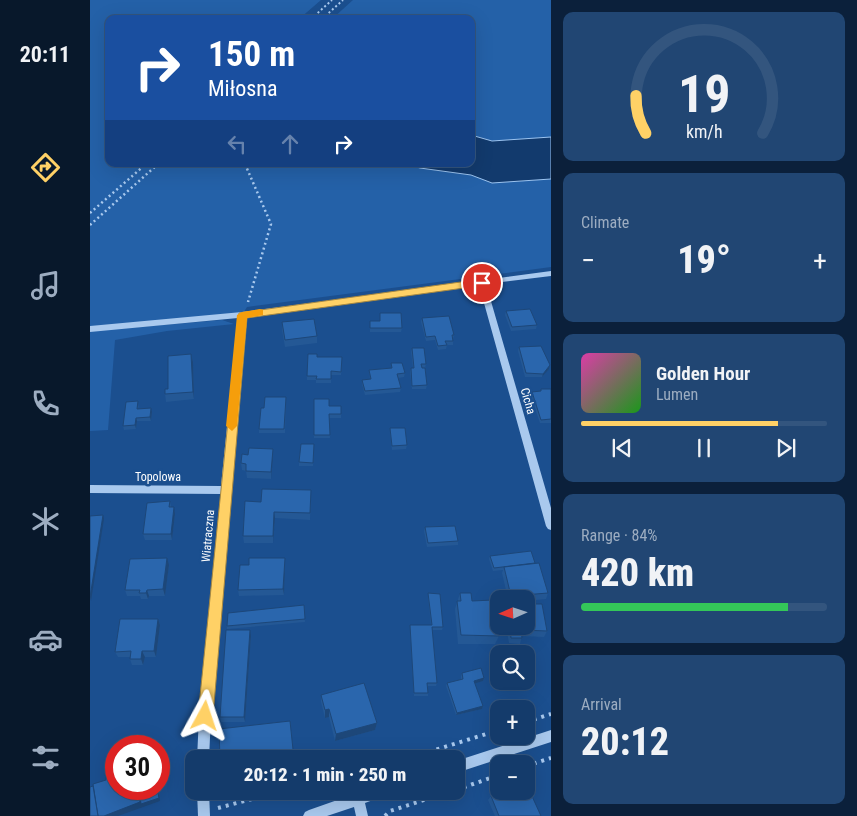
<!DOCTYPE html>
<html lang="en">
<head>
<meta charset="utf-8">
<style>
	:root { --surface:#143b6b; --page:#214673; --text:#f1f3f6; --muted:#9dadc1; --line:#33557e; --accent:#ffd166 }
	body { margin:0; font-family:"Roboto Condensed",sans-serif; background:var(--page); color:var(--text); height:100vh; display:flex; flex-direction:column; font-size:19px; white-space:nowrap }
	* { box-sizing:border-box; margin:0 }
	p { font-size:16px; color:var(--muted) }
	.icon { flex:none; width:28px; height:28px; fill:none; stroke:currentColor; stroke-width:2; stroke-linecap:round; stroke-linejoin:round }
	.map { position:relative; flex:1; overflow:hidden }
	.drawer { display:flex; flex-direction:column; gap:12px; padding:12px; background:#0b203b; width:306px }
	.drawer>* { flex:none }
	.top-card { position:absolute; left:15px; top:15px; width:370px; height:152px; border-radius:10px; box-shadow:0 5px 20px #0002,0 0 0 1px var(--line); background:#1a4fa0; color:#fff; overflow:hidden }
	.needle { width:32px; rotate:267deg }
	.buttons { position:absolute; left:400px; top:590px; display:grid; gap:10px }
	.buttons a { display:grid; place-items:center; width:45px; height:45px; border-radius:10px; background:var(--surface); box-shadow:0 5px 20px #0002,0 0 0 1px var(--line); font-size:25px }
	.speed { position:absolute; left:15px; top:735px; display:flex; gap:10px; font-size:25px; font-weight:700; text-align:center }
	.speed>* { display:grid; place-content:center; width:65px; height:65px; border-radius:50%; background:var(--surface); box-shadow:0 5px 20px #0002,0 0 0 1px var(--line); line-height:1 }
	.speed .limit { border:8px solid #d22; background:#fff; color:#111 }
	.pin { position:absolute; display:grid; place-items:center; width:42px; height:42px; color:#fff; margin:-21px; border:2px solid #fff; border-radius:50%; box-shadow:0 1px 5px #0007 }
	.me { position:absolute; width:55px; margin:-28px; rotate:5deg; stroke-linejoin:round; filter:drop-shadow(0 0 4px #0008) }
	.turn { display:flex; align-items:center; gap:18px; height:105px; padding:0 20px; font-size:22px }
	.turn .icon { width:65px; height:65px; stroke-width:2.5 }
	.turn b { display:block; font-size:35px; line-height:42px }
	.lanes { display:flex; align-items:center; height:48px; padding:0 20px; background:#0003; justify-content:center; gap:25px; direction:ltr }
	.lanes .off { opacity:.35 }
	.big { font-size:38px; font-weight:800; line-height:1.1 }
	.drawer .tile { flex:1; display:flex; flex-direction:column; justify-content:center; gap:8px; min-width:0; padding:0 18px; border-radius:10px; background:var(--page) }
	.drawer .dial { align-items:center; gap:0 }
	.dial svg { height:130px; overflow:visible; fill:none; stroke:var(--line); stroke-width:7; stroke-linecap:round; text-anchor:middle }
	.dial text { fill:var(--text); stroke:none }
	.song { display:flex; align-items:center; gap:15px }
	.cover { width:60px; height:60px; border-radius:8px; background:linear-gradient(135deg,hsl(320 70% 55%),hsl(120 70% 35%)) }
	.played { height:5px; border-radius:2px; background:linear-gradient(90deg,var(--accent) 80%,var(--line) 80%) }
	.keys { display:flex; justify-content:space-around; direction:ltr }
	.heat { display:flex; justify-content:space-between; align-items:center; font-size:28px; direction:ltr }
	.charge { height:8px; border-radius:4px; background:linear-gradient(90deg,#34c759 84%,var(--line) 0) }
	.trip { position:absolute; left:95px; top:750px; width:280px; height:50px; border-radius:10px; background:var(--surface); box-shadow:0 5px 20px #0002,0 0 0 1px var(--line); font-weight:800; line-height:50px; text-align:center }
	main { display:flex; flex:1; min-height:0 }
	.dock { display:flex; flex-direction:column; width:90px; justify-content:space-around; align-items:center; background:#08182b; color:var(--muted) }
	.dock .icon { width:35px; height:35px }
	.dock .selected { color:var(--accent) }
	.dock b { font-size:22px; color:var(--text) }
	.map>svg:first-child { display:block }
	.green { fill:#2461a8 }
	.water { fill:#123a6d; stroke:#9cc4f0 }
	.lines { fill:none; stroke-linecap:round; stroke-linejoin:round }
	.path-far2 { stroke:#a9c9ee; stroke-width:2; stroke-dasharray:2 2.5; stroke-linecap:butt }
	.path-far1 { stroke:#a9c9ee; stroke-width:2.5; stroke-dasharray:2 3; stroke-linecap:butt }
	.path { stroke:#a9c9ee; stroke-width:4; stroke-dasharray:3 5; stroke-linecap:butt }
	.minor { fill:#a9c9ee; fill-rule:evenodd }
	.wall { fill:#245895 }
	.shaded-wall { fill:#1d4779 }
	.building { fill:#2a66ad; stroke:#1d4779 }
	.route { fill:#ffd166; stroke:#a68842 }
	.slow { fill:#f59e0b }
	.labels { text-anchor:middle; stroke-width:5; stroke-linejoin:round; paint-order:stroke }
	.street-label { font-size:12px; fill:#fff; stroke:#1b4f8f }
</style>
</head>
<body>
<main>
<nav class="dock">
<b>20:11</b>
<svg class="icon selected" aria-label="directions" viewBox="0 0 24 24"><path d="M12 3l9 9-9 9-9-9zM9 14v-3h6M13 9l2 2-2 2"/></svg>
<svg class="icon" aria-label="music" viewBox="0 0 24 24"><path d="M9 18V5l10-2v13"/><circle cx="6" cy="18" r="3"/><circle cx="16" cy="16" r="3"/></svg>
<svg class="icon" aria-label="phone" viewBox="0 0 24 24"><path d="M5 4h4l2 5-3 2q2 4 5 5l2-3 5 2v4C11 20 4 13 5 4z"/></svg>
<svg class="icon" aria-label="climate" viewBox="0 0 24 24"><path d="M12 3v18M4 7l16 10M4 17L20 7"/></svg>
<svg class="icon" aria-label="car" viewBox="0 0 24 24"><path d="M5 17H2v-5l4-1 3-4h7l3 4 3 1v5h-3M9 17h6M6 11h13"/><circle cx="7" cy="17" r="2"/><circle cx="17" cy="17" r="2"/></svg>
<svg class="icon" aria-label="filters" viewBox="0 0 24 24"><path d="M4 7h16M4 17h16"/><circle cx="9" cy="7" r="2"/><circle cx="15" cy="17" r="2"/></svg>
</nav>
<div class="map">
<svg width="461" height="816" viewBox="0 0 461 816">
	<rect width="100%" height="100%" fill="#1b4f8f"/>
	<!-- green -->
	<g class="green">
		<polygon points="0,0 231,0 209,19 19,19 19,164 316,164 330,168 381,175 402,183 461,179 461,267 157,307 152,315 0,329"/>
		<polygon points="263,0 461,0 461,137 402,141 381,135 381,19 242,19"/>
		<polygon points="132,320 144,324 77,331 25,340 18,430 0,431 0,331"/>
	</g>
	<!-- water -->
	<polygon class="water" points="381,135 402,141 461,137 461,179 402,183 381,175 330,168 316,164 381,164"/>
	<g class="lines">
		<!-- path-far2 -->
		<g class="path-far2">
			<polyline points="221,19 242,0"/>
			<polyline points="232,19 253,0"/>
		</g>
		<!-- path-far1 -->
		<g class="path-far1">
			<polyline points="155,164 181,224 158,302"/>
			<polyline points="0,213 56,164"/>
			<polyline points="0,225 68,164"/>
		</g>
		<!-- path -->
		<g class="path">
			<polyline points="436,722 461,714"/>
			<polyline points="316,759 409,730"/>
			<polyline points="436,766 461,758"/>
			<polyline points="366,790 409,775"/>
			<polyline points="128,808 192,791"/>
			<polyline points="295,816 300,811 362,791"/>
		</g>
		<!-- minor -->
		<g class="minor">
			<polygon points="461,271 461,276 396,284 461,508 461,530 458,529 456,526 389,285 156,317 121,716 119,759 107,759 109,716 131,494 0,493 0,485 131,486 148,318 0,332 0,326 152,312"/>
			<polygon points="461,730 461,742 366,773 366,761"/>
			<polygon points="107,791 119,791 120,816 108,816"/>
			<polygon points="273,791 298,791 296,795 275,803 278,816 266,816 264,807 237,816 213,816 215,812 219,810"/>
		</g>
	</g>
	<!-- wall -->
	<g class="wall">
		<polygon points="416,311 447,325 446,329 421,331 415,315"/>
		<polygon points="290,313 312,328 311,332 280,332 280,321 290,321"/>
		<polygon points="332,318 364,335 363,339 363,345 357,345 356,349 348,350 345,340 336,341 331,322"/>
		<polygon points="192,322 227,336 227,343 195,347 192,330"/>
		<polygon points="429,347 460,365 459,369 452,377 435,377 428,351"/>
		<polygon points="322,348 336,364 335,368 337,385 336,389 322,389 320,372 321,368 323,368 321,352"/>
		<polygon points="101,354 103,362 104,399 76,402 75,394 78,389"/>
		<polygon points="227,357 252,357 251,375 241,375 241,383 226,383 226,380 217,380 217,376"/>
		<polygon points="301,363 315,373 314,377 308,378 311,388 310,392 275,395 272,384 272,380 280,380 279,370 301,368"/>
		<polygon points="451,389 461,389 461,423 450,423 441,396 442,392 450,391"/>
		<polygon points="196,397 195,433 169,433 169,429"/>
		<polygon points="224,399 239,406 251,406 251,418 239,418 240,438 224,438"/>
		<polygon points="49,405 48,409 62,412 61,421 47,421 46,429 34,430 33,426"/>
		<polygon points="300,428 317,445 316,449 302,450 300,432"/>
		<polygon points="224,444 223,466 209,466 209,462"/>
		<polygon points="183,449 183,456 181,479 157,478 156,471 152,470 151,463 158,455"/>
		<polygon points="221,490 220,520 185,518 183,543 154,543 153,536 171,502"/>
		<polygon points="80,501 81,507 85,514 82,540 55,540 53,534"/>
		<polygon points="335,527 368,541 368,545 337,547 334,531"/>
		<polygon points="400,556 445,563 445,564 458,593 456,599 436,601 436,599 418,599 412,573 413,570 403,571 399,559"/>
		<polygon points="195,564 194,595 149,596 148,590 159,565"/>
		<polygon points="79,565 75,596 59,596 58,599 51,599 50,596 37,596 35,590"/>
		<polygon points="338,593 353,627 352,630 342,630 347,683 346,686 338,686 338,696 324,696 320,629 320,625 341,625 338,597"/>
		<polygon points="370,593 382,601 409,636 405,644 368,644 365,609"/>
		<polygon points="214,605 215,622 137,629 137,626"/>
		<polygon points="68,619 70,625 66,657 55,657 53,665 42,665 40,659 40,657 28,657 25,652"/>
		<polygon points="416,626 436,626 457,631 454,637 432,636 430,644 419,643"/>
		<polygon points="161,636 155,722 131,722 130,717"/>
		<polygon points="372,673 394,678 393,681 385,683 393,706 392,709 366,715 356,686 357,683 371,680 371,676"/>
		<polygon points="231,695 287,723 285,730 245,741 239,717 235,718 231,702"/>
		<polygon points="401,796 451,816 405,816 398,800"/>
	</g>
	<!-- shaded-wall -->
	<g class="shaded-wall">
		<polygon points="101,354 103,362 104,399 103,392"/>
		<polygon points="460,365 459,369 452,377 453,374"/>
		<polygon points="61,408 62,412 61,421 60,417"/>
		<polygon points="46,418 47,421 46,429 45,425"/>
		<polygon points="183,449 183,456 181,479 181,472"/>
		<polygon points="84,507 85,514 82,540 81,534"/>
		<polygon points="184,512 185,518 183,543 183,536"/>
		<polygon points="13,515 14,519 1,601 0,597"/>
		<polygon points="77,558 79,565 75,596 73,589"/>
		<polygon points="195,558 195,564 194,595 193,589"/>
		<polygon points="57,590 59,596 58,599 56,593"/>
		<polygon points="68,619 70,625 66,657 64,651"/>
		<polygon points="160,630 161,636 155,722 154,717"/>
		<polygon points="52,651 55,657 53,665 51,659"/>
		<polygon points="394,678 393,681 383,684 384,681"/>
		<polygon points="393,706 392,709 366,715 367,713"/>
		<polygon points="239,709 239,717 235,718 235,710"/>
		<polygon points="287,723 285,730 245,741 246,734"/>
		<polygon points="48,789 68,789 70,801 28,816 14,816"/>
	</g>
	<!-- building -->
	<g class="building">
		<polygon points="440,309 447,325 422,327 416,311"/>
		<polygon points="290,313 311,313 312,328 280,328 280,321 290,321"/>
		<polygon points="359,316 364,335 362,335 363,341 355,341 357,345 348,346 345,336 336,337 332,318"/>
		<polygon points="224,319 227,336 195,340 192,322"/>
		<polygon points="451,346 460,365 453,374 436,373 429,347"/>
		<polygon points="322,348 334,348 336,364 331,364 332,368 335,368 337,385 322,386 321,368 324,368"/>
		<polygon points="101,354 103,392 75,394 75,389 78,389 78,356"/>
		<polygon points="218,354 227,354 227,357 252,357 251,372 241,371 241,379 226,379 227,376 217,376"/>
		<polygon points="301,363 312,363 315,373 307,374 311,388 275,391 272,380 281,379 279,370 302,368"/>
		<polygon points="451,389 461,389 461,419 451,420 442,392 451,391"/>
		<polygon points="175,397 196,397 194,429 169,429 171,408 174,408"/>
		<polygon points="224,399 239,399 239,406 251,406 251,414 239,414 240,435 224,435"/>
		<polygon points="48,401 47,409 61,408 60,417 46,418 45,425 33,426 36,402"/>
		<polygon points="300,428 315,428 317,445 302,446"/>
		<polygon points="211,444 224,444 223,463 209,462"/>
		<polygon points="159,448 183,449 181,472 156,471 156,464 151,463 152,454 158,455"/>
		<polygon points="172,489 221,490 220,513 184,512 183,536 153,536 155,501 171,502"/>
		<polygon points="80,501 79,507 84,507 81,534 53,534 57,503"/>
		<polygon points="13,515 0,597 0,516"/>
		<polygon points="365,526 368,541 338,543 335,527"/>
		<polygon points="441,551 445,563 404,568 400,556"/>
		<polygon points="77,558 73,589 57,590 56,593 49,593 50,590 35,590 40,559"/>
		<polygon points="159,558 195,558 193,589 148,590 150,565 159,565"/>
		<polygon points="449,563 458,593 421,596 414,567"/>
		<polygon points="338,593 350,594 353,627 342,627 347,683 337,683 338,693 324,693 320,625 342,625"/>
		<polygon points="370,593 381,593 382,601 403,600 409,636 371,635 367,601 371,601"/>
		<polygon points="436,604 452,604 457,631 431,630 432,638 421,638 420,626 436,626"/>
		<polygon points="214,605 215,619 137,626 138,613"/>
		<polygon points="30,619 68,619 64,651 52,651 51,659 40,659 41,651 25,652"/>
		<polygon points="136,630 160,630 154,717 130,717"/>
		<polygon points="391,668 394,678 384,681 393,706 367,713 357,683 373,679 372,673"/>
		<polygon points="274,683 287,723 246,734 239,709 235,710 231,695"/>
		<polygon points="200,721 204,759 130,759 129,729"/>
		<polygon points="26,770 26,789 48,789 50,802 14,816 8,816 3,784 16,780 15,773"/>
		<polygon points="436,783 451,816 409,816 401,796 413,791 436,791"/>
		<polygon points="3,786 8,816 0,816 0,787"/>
		<polygon points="49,789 67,789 69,798 51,804"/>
	</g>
	<!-- route -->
	<polygon class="route" points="392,279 397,283 396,285 157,318 123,716 120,721 115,723 110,721 108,716 149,313"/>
	<!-- slow -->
	<polygon class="slow" points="170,309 173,310 173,315 157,318 147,426 142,431 136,426 147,315 152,312"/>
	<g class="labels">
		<!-- street labels -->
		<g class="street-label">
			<text transform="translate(438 401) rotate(74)" y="4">Cicha</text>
			<text x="68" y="481">Topolowa</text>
			<text transform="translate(118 536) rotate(-85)" y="4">Wiatraczna</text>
		</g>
	</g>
</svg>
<div class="buttons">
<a><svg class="needle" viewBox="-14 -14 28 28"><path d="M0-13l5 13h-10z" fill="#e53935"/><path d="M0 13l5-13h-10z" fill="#9dadc1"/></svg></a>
<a><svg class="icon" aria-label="search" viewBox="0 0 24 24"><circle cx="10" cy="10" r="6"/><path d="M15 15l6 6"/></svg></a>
<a>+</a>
<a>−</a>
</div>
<div class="speed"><div class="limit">30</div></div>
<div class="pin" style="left:392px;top:283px;background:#d93025"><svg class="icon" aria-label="arrive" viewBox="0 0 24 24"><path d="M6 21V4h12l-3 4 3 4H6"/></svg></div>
<svg class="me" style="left:115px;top:716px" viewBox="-20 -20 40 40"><path d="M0-17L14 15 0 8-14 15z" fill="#ffd166" stroke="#fff" stroke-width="4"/></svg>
<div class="trip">20:12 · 1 min · 250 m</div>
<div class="top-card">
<div class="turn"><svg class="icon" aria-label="right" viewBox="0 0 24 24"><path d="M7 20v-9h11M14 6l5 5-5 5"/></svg><div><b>150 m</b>Miłosna</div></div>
<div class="lanes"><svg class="icon off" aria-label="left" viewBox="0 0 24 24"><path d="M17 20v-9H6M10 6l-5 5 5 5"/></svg><svg class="icon off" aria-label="ahead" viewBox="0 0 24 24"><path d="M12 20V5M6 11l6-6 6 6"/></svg><svg class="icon" aria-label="right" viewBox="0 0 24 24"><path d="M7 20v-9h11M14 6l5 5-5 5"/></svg></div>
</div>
</div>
<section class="drawer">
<div class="tile dial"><svg viewBox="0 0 100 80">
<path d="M14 69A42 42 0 1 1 86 69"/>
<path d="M14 69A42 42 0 0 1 8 46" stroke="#ffd166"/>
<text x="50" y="56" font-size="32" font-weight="700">19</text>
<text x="50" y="72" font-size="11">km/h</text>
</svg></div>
<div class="tile"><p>Climate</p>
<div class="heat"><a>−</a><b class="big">19°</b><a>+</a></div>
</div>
<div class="tile">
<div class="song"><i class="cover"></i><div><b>Golden Hour</b><p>Lumen</p></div></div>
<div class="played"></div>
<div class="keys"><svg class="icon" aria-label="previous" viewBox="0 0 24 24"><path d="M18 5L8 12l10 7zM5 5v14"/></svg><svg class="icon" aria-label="pause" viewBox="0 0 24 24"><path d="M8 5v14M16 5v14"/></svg><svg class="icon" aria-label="next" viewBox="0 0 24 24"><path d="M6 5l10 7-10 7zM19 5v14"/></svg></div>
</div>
<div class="tile"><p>Range · 84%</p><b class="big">420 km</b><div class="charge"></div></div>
<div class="tile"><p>Arrival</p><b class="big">20:12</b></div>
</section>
</main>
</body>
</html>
